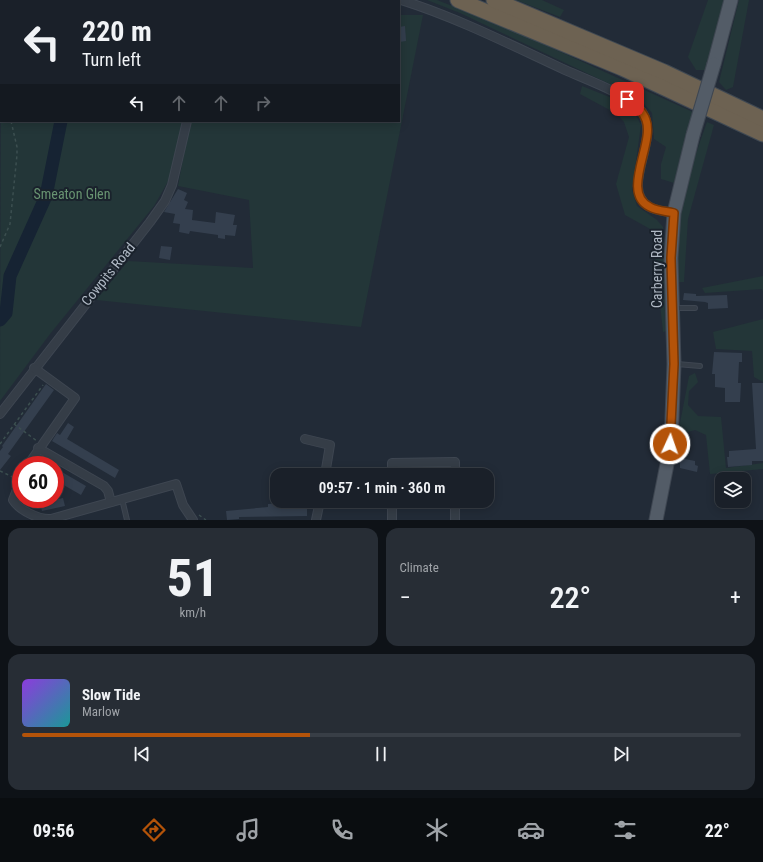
<!DOCTYPE html>
<html lang="en">
<head>
<meta charset="utf-8">
<style>
	:root { --surface:#1a2029; --page:#272d35; --text:#f1f3f6; --muted:#9fa3a8; --line:#383e46; --accent:#b45309 }
	body { margin:0; font-family:"Roboto Condensed",sans-serif; background:var(--page); color:var(--text); height:100vh; display:flex; flex-direction:column; font-size:15px; white-space:nowrap }
	* { box-sizing:border-box; margin:0 }
	p { font-size:13px; color:var(--muted) }
	.icon { flex:none; width:22px; height:22px; fill:none; stroke:currentColor; stroke-width:2; stroke-linecap:round; stroke-linejoin:round }
	.map { position:relative; height:520px; overflow:hidden }
	.panel { display:flex; flex-direction:column; gap:8px; padding:8px; background:#0e1217; flex:1 }
	.panel>* { flex:none }
	.banner { position:absolute; left:0px; top:0px; width:400px; height:122px; box-shadow:0 2px 10px #0003,0 0 0 1px var(--line); background:#1a2029; color:var(--text); overflow:hidden }
	.fabs { position:absolute; left:715px; top:472px; display:grid; gap:8px }
	.fabs a { display:grid; place-items:center; width:36px; height:36px; border-radius:8px; background:var(--surface); box-shadow:0 2px 10px #0003,0 0 0 1px var(--line); font-size:20px }
	.speed { position:absolute; left:12px; top:456px; display:flex; gap:8px; font-size:20px; font-weight:700; text-align:center }
	.speed>* { display:grid; place-content:center; width:52px; height:52px; border-radius:50%; background:var(--surface); box-shadow:0 2px 10px #0003,0 0 0 1px var(--line); line-height:1 }
	.speed .limit { border:6px solid #d22; background:#fff; color:#111 }
	.pin { position:absolute; display:grid; place-items:center; width:34px; height:34px; color:#fff; margin:-17px; border-radius:8px; box-shadow:0 2px 6px #0006 }
	.me { position:absolute; width:44px; margin:-22px; rotate:3deg; stroke-linejoin:round; filter:drop-shadow(0 0 3px #0008) }
	.turn { display:flex; align-items:center; gap:14px; height:84px; padding:0 16px; font-size:18px }
	.turn .icon { width:52px; height:52px; stroke-width:2.5 }
	.turn b { display:block; font-size:28px; line-height:34px }
	.lanes { display:flex; align-items:center; height:38px; padding:0 16px; background:#0003; justify-content:center; gap:20px; direction:ltr }
	.lanes .off { opacity:.35 }
	.big { font-size:30px; font-weight:600; line-height:1.1 }
	.panel .card { flex:1; display:flex; flex-direction:column; justify-content:center; gap:6px; min-width:0; padding:0 14px; border-radius:12px; background:var(--page) }
	.panel .dial { align-items:center; gap:0 }
	.dial b { font-size:52px; line-height:1 }
	.song { display:flex; align-items:center; gap:12px }
	.cover { width:48px; height:48px; border-radius:6px; background:linear-gradient(135deg,hsl(270 70% 55%),hsl(180 70% 35%)) }
	.played { height:4px; border-radius:2px; background:linear-gradient(90deg,var(--accent) 40%,var(--line) 40%) }
	.keys { display:flex; justify-content:space-around; direction:ltr }
	.heat { display:flex; justify-content:space-between; align-items:center; font-size:22px; direction:ltr }
	.panel .tiles { flex:1; display:grid; gap:8px; grid-template-columns:1fr 1fr }
	.card:last-child { grid-column:span 2 }
	.trip { position:absolute; left:270px; top:468px; width:224px; height:40px; border-radius:12px; background:var(--surface); box-shadow:0 2px 10px #0003,0 0 0 1px var(--line); font-weight:600; line-height:40px; text-align:center }
	.tabs { display:flex; height:64px; justify-content:space-around; align-items:center; background:#0a0d10; color:var(--muted) }
	.tabs .icon { width:28px; height:28px }
	.tabs .active { color:var(--accent) }
	.tabs b { font-size:18px; color:var(--text) }
	.map>svg:first-child { display:block }
	.green { fill:#233638 }
	.lines { fill:none; stroke-linecap:round; stroke-linejoin:round }
	.river { stroke:#162333; stroke-width:13 }
	.building { fill:#343f4e }
	.lane-casing { stroke:#3e4651; stroke-width:6 }
	.street-casing { stroke:#3e4651; stroke-width:10 }
	.primary-casing { stroke:#3e4651; stroke-width:15 }
	.highway-casing { stroke:#3f4852; stroke-width:17 }
	.path { stroke:#3c4f50; stroke-width:1.5; stroke-dasharray:3 3; stroke-linecap:butt }
	.lane { stroke:#353d47; stroke-width:4 }
	.street { stroke:#353d47; stroke-width:8 }
	.primary { stroke:#535c67; stroke-width:13 }
	.highway { stroke:#6d6252; stroke-width:15 }
	.primary-bridge-casing { stroke:#3e4651; stroke-width:15; stroke-linecap:butt }
	.primary-bridge { stroke:#535c67; stroke-width:13 }
	.route-casing { stroke:#753606; stroke-width:10 }
	.route { stroke:#b45309; stroke-width:7 }
	.labels { text-anchor:middle; stroke-width:4; stroke-linejoin:round; paint-order:stroke }
	.park-label { font-size:14px; fill:#689371; stroke:#1a222c }
	.street-label { font-size:14px; fill:#afb8c4; stroke:#1a222c }
</style>
</head>
<body>
<div class="map">
<svg width="763" height="520" viewBox="0 0 763 520">
	<rect width="100%" height="100%" fill="#222b37"/>
	<!-- green -->
	<g class="green">
		<rect x="12" y="0" width="194" height="1"/>
		<polygon points="427,0 437,0 506,27 695,113 674,183 661,179 661,164 666,147 654,139 652,113 639,98 460,13"/>
		<polygon points="516,0 542,0 564,10 560,17"/>
		<polygon points="708,0 725,0 706,70 696,70 688,57"/>
		<polygon points="739,0 749,0 733,87 726,90 719,82"/>
		<polygon points="399,15 423,15 361,327 96,300 128,261 253,268 249,200 178,186 190,121 399,121"/>
		<polygon points="1,31 1,121 182,121 170,178 154,206 50,334 0,401"/>
		<polygon points="582,86 617,100 634,112 641,125 632,190 637,206 657,220 663,227 668,331 663,332 652,230 625,215 616,184 629,137 624,122 617,114 580,94"/>
		<path d="M707 122 714 125 688 219 684 282H679C671 228 689 172 707 122Z"/>
		<polygon points="763,276 763,292 762,289 705,293 702,288"/>
		<polygon points="763,319 763,382 754,377 752,351 716,349 713,332"/>
		<polygon points="695,373 698,382 689,391 688,405 698,416 721,417 726,468 763,463 763,469 710,474 706,435 695,430 688,432 680,451 675,449 689,376"/>
	</g>
	<g class="lines">
		<!-- river -->
		<g class="river">
			<polyline points="102,1 102,0"/>
			<polyline points="0,320 6,313 10,276 46,196 61,121"/>
		</g>
	</g>
	<!-- building -->
	<g class="building">
		<polygon points="405,26 406,41 399,42 399,27"/>
		<polygon points="178,189 187,193 184,200 188,202 185,209 193,210 192,220 215,223 216,212 235,215 233,225 237,225 235,236 225,235 225,239 218,238 218,235 190,231 189,234 179,232 180,224 173,223 175,214 164,212"/>
		<polygon points="161,246 172,247 170,260 159,258"/>
		<polygon points="684,293 696,294 696,296 727,295 728,308 708,309 708,303 705,302 683,300"/>
		<polygon points="714,352 742,353 742,362 739,362 738,383 741,383 740,402 725,402 725,388 715,387 715,374 712,374"/>
		<polygon points="752,383 763,383 763,461 752,461 752,465 728,467 727,457 729,457 729,451 756,449"/>
		<polygon points="46,384 54,390 8,454 11,456 0,470 0,451 3,447 2,446"/>
		<polygon points="68,423 74,427 67,439 119,470 115,478 52,441 57,433 60,435"/>
		<polygon points="680,458 695,461 695,465 698,466 697,472 680,468"/>
		<polygon points="55,468 86,486 81,495 55,480"/>
		<polygon points="63,498 65,506 42,511 40,503"/>
		<polygon points="285,503 285,508 307,506 307,516 239,517 239,519 227,520 226,511 268,507 268,504"/>
	</g>
	<g class="lines">
		<!-- lane casing -->
		<g class="lane-casing">
			<g id="lane">
				<polyline points="675,308 695,308"/>
				<polyline points="677,364 700,366"/>
				<polyline points="122,499 127,520"/>
			</g>
		</g>
		<!-- street casing -->
		<g class="street-casing">
			<g id="street">
				<path d="M401 0C458 18 511 45 565 70 585 79 630 95 642 112 661 139 620 187 648 206 655 211 666 211 674 213"/>
				<polyline points="354,1 357,0"/>
				<polyline points="0,414 150,222 165,201 172,185 187,121"/>
				<polyline points="305,439 330,445 325,475"/>
				<polyline points="38,448 104,486 108,491 111,502"/>
				<polyline points="28,465 75,398 34,368"/>
				<polyline points="392,475 392,463 455,462 455,475"/>
				<path d="M21 479 13 500C19 510 39 520 51 519L176 484 183 505 193 520"/>
				<polyline points="392,501 392,520"/>
				<polyline points="455,501 455,520"/>
				<polyline points="316,520 320,501"/>
			</g>
		</g>
		<!-- primary casing -->
		<g class="primary-casing">
			<g id="primary">
				<polyline points="714,64 731,0"/>
				<polyline points="656,520 671,444 674,364 671,258 674,213 693,135"/>
			</g>
		</g>
		<!-- highway casing -->
		<g class="highway-casing">
			<g id="highway">
				<polyline points="458,0 622,68 763,134"/>
				<polyline points="494,0 664,72 763,119"/>
			</g>
		</g>
		<!-- path -->
		<g class="path">
			<polyline points="194,0 194,1"/>
			<polyline points="13,1 14,0"/>
			<polyline points="67,1 68,0"/>
			<polyline points="0,113 1,110"/>
			<polyline points="0,247 10,224 17,155 17,147 11,121"/>
			<polyline points="14,424 37,441"/>
			<polyline points="0,444 43,385"/>
			<polyline points="0,471 15,478"/>
			<polyline points="199,515 206,520"/>
		</g>
		<!-- lane -->
		<use href="#lane" class="lane"/>
		<!-- street -->
		<use href="#street" class="street"/>
		<!-- primary -->
		<use href="#primary" class="primary"/>
		<!-- highway -->
		<use href="#highway" class="highway"/>
		<!-- primary-bridge casing -->
		<g class="primary-bridge-casing">
			<polyline id="primary-bridge" points="693,135 714,64"/>
		</g>
		<!-- primary-bridge -->
		<use href="#primary-bridge" class="primary-bridge"/>
	</g>
	<g class="lines">
		<!-- route casing -->
		<g class="route-casing">
			<path id="route" d="M627 99C635 105 643 111 646 120 655 143 620 193 650 207 657 211 666 211 674 213L671 258 674 364 670 444"/>
		</g>
		<!-- route -->
		<use href="#route" class="route"/>
	</g>
	<g class="labels">
		<!-- park labels -->
		<g class="park-label">
			<text x="72" y="199">Smeaton Glen</text>
		</g>
		<!-- street labels -->
		<g class="street-label">
			<text transform="translate(657 269) rotate(-90)" y="5">Carberry Road</text>
			<text transform="translate(108 274) rotate(-51)" y="5">Cowpits Road</text>
		</g>
	</g>
</svg>
<div class="fabs">
<a><svg class="icon" aria-label="layers" viewBox="0 0 24 24"><path d="M12 4l9 5-9 5-9-5zM3 14l9 5 9-5"/></svg></a>
</div>
<div class="speed"><div class="limit">60</div></div>
<div class="pin" style="left:627px;top:99px;background:#d93025"><svg class="icon" aria-label="arrive" viewBox="0 0 24 24"><path d="M6 21V4h12l-3 4 3 4H6"/></svg></div>
<svg class="me" style="left:670px;top:444px" viewBox="-20 -20 40 40"><circle r="17" fill="#b45309" stroke="#fff" stroke-width="3"/><path d="M0-11L8 9 0 5-8 9z" fill="#fff"/></svg>
<div class="trip">09:57 · 1 min · 360 m</div>
<div class="banner">
<div class="turn"><svg class="icon" aria-label="left" viewBox="0 0 24 24"><path d="M17 20v-9H6M10 6l-5 5 5 5"/></svg><div><b>220 m</b>Turn left</div></div>
<div class="lanes"><svg class="icon" aria-label="left" viewBox="0 0 24 24"><path d="M17 20v-9H6M10 6l-5 5 5 5"/></svg><svg class="icon off" aria-label="ahead" viewBox="0 0 24 24"><path d="M12 20V5M6 11l6-6 6 6"/></svg><svg class="icon off" aria-label="ahead" viewBox="0 0 24 24"><path d="M12 20V5M6 11l6-6 6 6"/></svg><svg class="icon off" aria-label="right" viewBox="0 0 24 24"><path d="M7 20v-9h11M14 6l5 5-5 5"/></svg></div>
</div>
</div>
<section class="panel">
<div class="tiles">
<div class="card dial"><b>51</b><p>km/h</p></div>
<div class="card"><p>Climate</p>
<div class="heat"><a>−</a><b class="big">22°</b><a>+</a></div>
</div>
<div class="card">
<div class="song"><i class="cover"></i><div><b>Slow Tide</b><p>Marlow</p></div></div>
<div class="played"></div>
<div class="keys"><svg class="icon" aria-label="previous" viewBox="0 0 24 24"><path d="M18 5L8 12l10 7zM5 5v14"/></svg><svg class="icon" aria-label="pause" viewBox="0 0 24 24"><path d="M8 5v14M16 5v14"/></svg><svg class="icon" aria-label="next" viewBox="0 0 24 24"><path d="M6 5l10 7-10 7zM19 5v14"/></svg></div>
</div>
</div>
</section>
<nav class="tabs">
<b>09:56</b>
<svg class="icon active" aria-label="directions" viewBox="0 0 24 24"><path d="M12 3l9 9-9 9-9-9zM9 14v-3h6M13 9l2 2-2 2"/></svg>
<svg class="icon" aria-label="music" viewBox="0 0 24 24"><path d="M9 18V5l10-2v13"/><circle cx="6" cy="18" r="3"/><circle cx="16" cy="16" r="3"/></svg>
<svg class="icon" aria-label="phone" viewBox="0 0 24 24"><path d="M5 4h4l2 5-3 2q2 4 5 5l2-3 5 2v4C11 20 4 13 5 4z"/></svg>
<svg class="icon" aria-label="climate" viewBox="0 0 24 24"><path d="M12 3v18M4 7l16 10M4 17L20 7"/></svg>
<svg class="icon" aria-label="car" viewBox="0 0 24 24"><path d="M5 17H2v-5l4-1 3-4h7l3 4 3 1v5h-3M9 17h6M6 11h13"/><circle cx="7" cy="17" r="2"/><circle cx="17" cy="17" r="2"/></svg>
<svg class="icon" aria-label="filters" viewBox="0 0 24 24"><path d="M4 7h16M4 17h16"/><circle cx="9" cy="7" r="2"/><circle cx="15" cy="17" r="2"/></svg>
<b>22°</b>
</nav>
</body>
</html>
